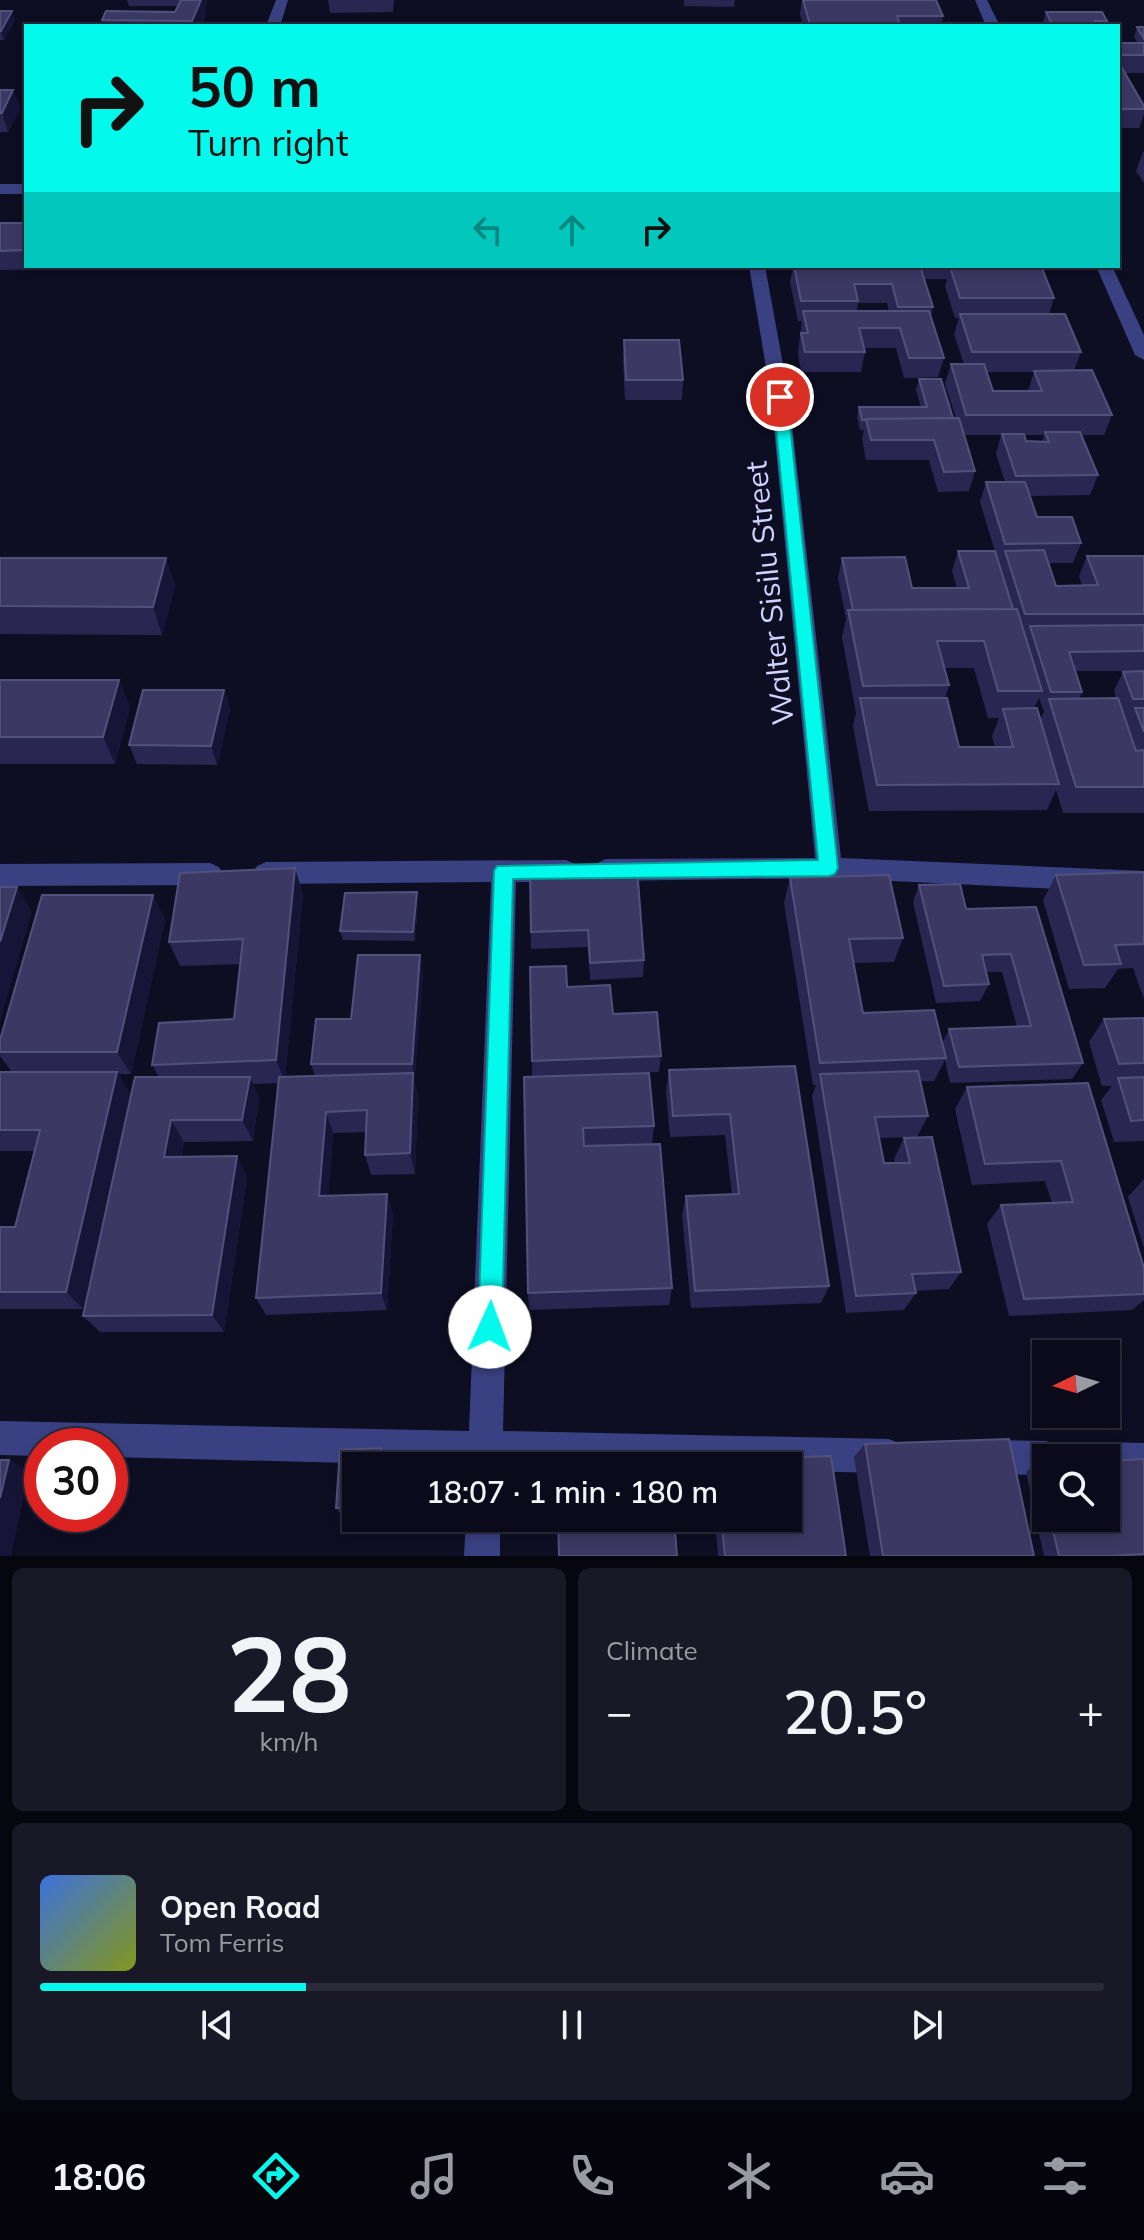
<!DOCTYPE html>
<html lang="en">
<head>
<meta charset="utf-8">
<style>
	:root { --surface:#0a0a1a; --page:#181827; --text:#f1f3f6; --muted:#999aa2; --line:#2a2b39; --accent:#02f9ec }
	body { margin:0; font-family:Mulish,sans-serif; background:var(--page); color:var(--text); height:100vh; display:flex; flex-direction:column; font-size:30px; white-space:nowrap }
	* { box-sizing:border-box; margin:0 }
	p { font-size:26px; color:var(--muted) }
	.icon { flex:none; width:44px; height:44px; fill:none; stroke:currentColor; stroke-width:2; stroke-linecap:round; stroke-linejoin:round }
	.map { position:relative; height:1556px; overflow:hidden }
	.side { display:flex; flex-direction:column; gap:12px; padding:12px; background:#06060e; flex:1 }
	.side>* { flex:none }
	.top-card { position:absolute; left:24px; top:24px; width:1096px; height:244px; border-radius:0px; box-shadow:0 4px 12px #0003,0 0 0 2px var(--line); background:#02f9ec; color:#111; overflow:hidden }
	.needle { width:52px; rotate:265deg }
	.fabs { position:absolute; left:1032px; top:1340px; display:grid; gap:16px }
	.fabs a { display:grid; place-items:center; width:88px; height:88px; border-radius:0px; background:var(--surface); box-shadow:0 4px 12px #0003,0 0 0 2px var(--line); font-size:40px }
	.speed { position:absolute; left:24px; top:1428px; display:flex; gap:16px; font-size:40px; font-weight:700; text-align:center }
	.speed>* { display:grid; place-content:center; width:104px; height:104px; border-radius:50%; background:var(--surface); box-shadow:0 4px 12px #0003,0 0 0 2px var(--line); line-height:1 }
	.speed .limit { border:12px solid #d22; background:#fff; color:#111 }
	.pin { position:absolute; display:grid; place-items:center; width:68px; height:68px; color:#fff; margin:-34px; border:4px solid #fff; border-radius:50%; box-shadow:0 2px 8px #0007 }
	.me { position:absolute; width:88px; margin:-44px; rotate:2deg; stroke-linejoin:round; filter:drop-shadow(0 0 6px #0008) }
	.turn { display:flex; align-items:center; gap:28px; height:168px; padding:0 32px; font-size:36px }
	.turn .icon { width:104px; height:104px; stroke-width:2.5 }
	.turn b { display:block; font-size:56px; line-height:68px }
	.lanes { display:flex; align-items:center; height:76px; padding:0 32px; background:#0003; justify-content:center; gap:40px; direction:ltr }
	.lanes .off { opacity:.35 }
	.big { font-size:60px; font-weight:600; line-height:1.1 }
	.side .card { flex:1; display:flex; flex-direction:column; justify-content:center; gap:12px; min-width:0; padding:0 28px; border-radius:12px; background:var(--page) }
	.side .dial { align-items:center; gap:0 }
	.dial b { font-size:104px; line-height:1 }
	.song { display:flex; align-items:center; gap:24px }
	.cover { width:96px; height:96px; border-radius:12px; background:linear-gradient(135deg,hsl(220 70% 55%),hsl(70 70% 35%)) }
	.played { height:8px; border-radius:4px; background:linear-gradient(90deg,var(--accent) 25%,var(--line) 25%) }
	.keys { display:flex; justify-content:space-around; direction:ltr }
	.heat { display:flex; justify-content:space-between; align-items:center; font-size:44px; direction:ltr }
	.side .tiles { flex:1; display:grid; gap:12px; grid-template-columns:1fr 1fr }
	.card:last-child { grid-column:span 2 }
	.trip { position:absolute; left:342px; top:1452px; width:460px; height:80px; border-radius:0px; background:var(--surface); box-shadow:0 4px 12px #0003,0 0 0 2px var(--line); font-weight:600; line-height:80px; text-align:center }
	.dock { display:flex; height:128px; justify-content:space-around; align-items:center; background:#04040a; color:var(--muted) }
	.dock .icon { width:56px; height:56px }
	.dock .selected { color:var(--accent) }
	.dock b { font-size:36px; color:var(--text) }
	.map>svg:first-child { display:block }
	.lines { fill:none; stroke-linecap:round; stroke-linejoin:round }
	.minor { fill:#394182; fill-rule:evenodd }
	.wall { fill:#292751; fill-rule:evenodd }
	.shaded-wall { fill:#161537 }
	.building { fill:#3b3964; stroke:#52517c; stroke-width:2 }
	.route { fill:#02f9ec; stroke:#01a299; stroke-width:2 }
	.labels { text-anchor:middle; stroke-width:8; stroke-linejoin:round; paint-order:stroke }
	.street-label { font-size:30px; fill:#d0d2ff; stroke:#0e0e23 }
</style>
</head>
<body>
<div class="map">
<svg width="1144" height="1556" viewBox="0 0 1144 1556">
	<rect width="100%" height="100%" fill="#0e0e23"/>
	<g class="lines">
		<!-- minor -->
		<g class="minor">
			<polygon points="276,0 288,0 280,26 266,26"/>
			<polygon points="975,0 987,0 1000,26 986,26"/>
			<rect x="0" y="184" width="26" height="10"/>
			<polygon points="749,266 765,266 789,397 841,858 1144,871 1144,893 829,878 606,881 597,877 593,870 597,863 606,859 815,858 771,397"/>
			<polygon points="1096,266 1112,266 1144,335 1144,360 1135,355"/>
			<polygon points="566,860 575,864 579,871 575,878 566,882 516,882 503,1431 889,1439 901,1444 906,1456 901,1468 889,1473 788,1471 788,1466 468,1466 110,1457 110,1446 42,1446 42,1456 0,1455 0,1421 469,1431 491,882 266,884 257,880 253,873 257,866 266,862"/>
			<polygon points="210,863 219,867 223,874 219,881 210,885 0,886 0,864"/>
			<polygon points="982,1440 1046,1441 1058,1446 1063,1458 1046,1458 1046,1475 982,1474 970,1469 965,1457 970,1445"/>
			<polygon points="1106,1442 1144,1443 1144,1477 1106,1476 1106,1458 1090,1458 1094,1447"/>
			<polygon points="466,1518 500,1518 500,1556 464,1556"/>
		</g>
	</g>
	<!-- wall -->
	<g class="wall">
		<polygon points="127,0 208,0 205,8 206,15 201,26 103,26 102,20 175,12 178,6 129,6"/>
		<polygon points="328,0 394,0 393,12 330,13"/>
		<polygon points="684,0 735,0 734,7 684,6"/>
		<polygon points="802,0 937,0 943,16 941,26 803,26 800,15"/>
		<polygon points="0,11 15,20 4,40 0,40"/>
		<polygon points="1046,12 1107,21 1106,26 1042,26"/>
		<polygon points="1137,27 1144,27 1144,73 1126,73 1144,106 1144,114 1139,128 1118,128 1118,43 1138,43 1134,37"/>
		<polygon points="0,90 13,90 20,109 8,132 0,132"/>
		<polygon points="1143,152 1144,152 1144,183 1136,171"/>
		<polygon points="0,223 26,223 26,266 53,266 51,269 0,270"/>
		<polygon points="65,266 142,266 142,268 66,269"/>
		<path d="M790 266H920L933 307 931 315 944 358 938 377 904 378 896 348H864L865 352 861 372H801L798 353 802 321H798L790 282 793 267H790ZM858 303H887L889 311H857Z"/>
		<path d="M920 266H1042L1054 298 1049 314 1081 352 1074 370 1112 415 1104 435H1081L1098 475 1090 495 1029 496 1037 517 1081 543 1073 563H1049L1056 586 1082 585 1079 576 1087 556H1144V813H1063L1056 790 1047 810 869 811 853 726 856 713 842 637 846 619 838 578 842 558 912 588H957L952 571 958 551 997 558 980 502 986 482H1005L996 454 1001 435H964L975 471 969 491 938 492 929 460H866L862 439 864 430H860L857 417 859 407H921L916 390 919 379 953 418H956L945 384 951 364H964L954 334 959 318H955L945 286 947 279H924ZM987 372H1034L1028 391H993ZM1024 435H1044L1042 442 1026 441ZM944 668H974L988 718H999L992 736 995 747H959L945 698 949 685ZM1075 671H1137L1123 672 1114 691 1116 698 1079 699 1082 692ZM1039 698 1044 711 1040 720 1034 708Z"/>
		<polygon points="624,340 683,380 682,400 625,400 623,360"/>
		<polygon points="0,558 166,558 175,586 162,635 0,634"/>
		<polygon points="0,680 119,680 130,707 115,764 0,764"/>
		<polygon points="224,690 230,709 217,765 137,764 129,745"/>
		<polygon points="530,871 644,960 643,977 590,980 588,947 531,949"/>
		<polygon points="1144,872 1144,999 1133,968 1118,969 1105,988 1069,989 1043,900 1056,875"/>
		<polygon points="790,878 903,938 894,962 854,963 863,1013 942,1044 949,1029 1017,1027 1002,972 986,972 989,984 980,1001 936,1003 913,902 919,885 966,909 1036,907 1083,1063 1072,1079 950,1083 945,1060 934,1081 920,1081 928,1116 917,1137 879,1138 884,1163 895,1163 894,1159 904,1138 961,1272 949,1289 915,1291 916,1293 904,1310 846,1313 812,1096 816,1085 813,1085 784,903"/>
		<polygon points="303,894 285,1077 315,1076 311,1064 351,1019 423,972 414,1080 418,1095 415,1174 371,1175 365,1155 366,1132 333,1133 328,1196 393,1213 387,1310 266,1315 256,1298 279,1083 253,1084 259,1098 253,1141 184,1142 181,1157 247,1177 224,1332 100,1332 83,1316 159,1077 152,1065 234,1019 241,964 180,966 169,942"/>
		<polygon points="153,895 165,920 131,1074 118,1074 130,1094 83,1309 0,1309 0,1227 15,1227 34,1151 0,1151 0,1072 12,1072 0,1056 0,1040"/>
		<polygon points="418,901 415,941 343,940 340,931"/>
		<polygon points="567,987 613,1014 661,1056 659,1072 532,1076 532,1061"/>
		<polygon points="1144,1018 1144,1141 1114,1142 1101,1100 1112,1086 1102,1086 1089,1042 1104,1019"/>
		<polygon points="795,1066 829,1286 821,1303 691,1308 682,1215 686,1196 732,1195 725,1135 670,1137 666,1092 669,1070"/>
		<polygon points="524,1077 654,1126 652,1144 672,1288 669,1305 529,1310 528,1293"/>
		<polygon points="1088,1083 1144,1268 1144,1300 1132,1310 1009,1316 987,1224 1001,1205 1052,1203 1045,1181 972,1185 955,1109 967,1087"/>
		<polygon points="1144,1179 1144,1248 1128,1197"/>
		<polygon points="865,1444 1034,1556 870,1556 854,1457"/>
		<polygon points="381,1448 384,1453 383,1466 356,1466 356,1511 339,1512 336,1508 340,1450"/>
		<polygon points="831,1456 846,1556 718,1556 715,1518 788,1518 788,1466 714,1466 716,1460"/>
		<polygon points="1144,1459 1144,1556 1044,1556 1026,1472 1038,1463 1046,1463 1046,1518 1106,1518"/>
	</g>
	<!-- shaded-wall -->
	<g class="shaded-wall">
		<polygon points="201,0 208,0 205,8 206,15 201,26 193,26 192,21"/>
		<polygon points="12,11 15,20 4,40 1,31"/>
		<polygon points="13,90 20,109 8,132 2,113"/>
		<polygon points="166,558 175,586 162,635 153,607"/>
		<polygon points="119,680 130,707 115,764 103,737"/>
		<polygon points="224,690 230,709 217,765 211,746"/>
		<polygon points="295,868 303,894 285,1082 276,1060"/>
		<polygon points="17,887 32,912 0,1021 0,942"/>
		<polygon points="417,892 418,901 415,941 413,932"/>
		<polygon points="153,895 165,920 131,1074 117,1052"/>
		<polygon points="420,955 423,972 415,1080 412,1064"/>
		<polygon points="117,1072 130,1094 83,1309 66,1292"/>
		<polygon points="413,1073 418,1095 415,1174 410,1153"/>
		<polygon points="250,1077 259,1098 253,1141 242,1120"/>
		<polygon points="326,1112 333,1133 327,1216 319,1196"/>
		<polygon points="171,1120 184,1142 177,1177 164,1157"/>
		<polygon points="237,1156 247,1177 224,1332 212,1315"/>
		<polygon points="387,1194 393,1213 387,1310 381,1293"/>
		<polygon points="381,1448 384,1453 383,1466 380,1466"/>
		<polygon points="9,1460 29,1472 11,1556 0,1556 0,1498"/>
	</g>
	<!-- building -->
	<g class="building">
		<polygon points="181,0 201,0 192,21 102,20 106,11 175,12"/>
		<polygon points="803,0 936,0 943,16 897,16 900,25 810,25"/>
		<polygon points="0,11 12,11 1,31 0,31"/>
		<polygon points="1046,12 1102,12 1107,21 1095,21 1098,26 1053,26"/>
		<rect x="696" y="24" width="83" height="2"/>
		<polygon points="1137,27 1144,27 1144,39"/>
		<rect x="1118" y="43" width="26" height="12"/>
		<polygon points="1118,61 1144,106 1144,109 1118,109"/>
		<polygon points="0,90 13,90 2,113 0,113"/>
		<polygon points="0,223 26,223 26,250 0,251"/>
		<polygon points="794,266 920,266 933,307 898,307 892,284 854,284 858,301 801,301"/>
		<polygon points="1041,266 1054,298 960,298 950,267"/>
		<polygon points="803,311 929,311 944,358 909,358 900,328 859,328 865,352 805,352 801,333 808,333"/>
		<polygon points="960,314 1065,314 1081,352 972,352"/>
		<polygon points="624,340 679,340 683,380 626,380"/>
		<polygon points="951,364 984,364 993,391 1042,391 1034,371 1092,370 1112,415 966,415"/>
		<polygon points="919,379 941,379 953,418 862,420 859,407 927,407"/>
		<polygon points="959,418 975,471 944,472 934,440 871,440 866,419"/>
		<polygon points="1045,432 1080,432 1098,475 1016,476 1002,434 1024,434 1026,441 1049,442"/>
		<polygon points="986,482 1025,482 1037,517 1072,517 1081,543 1005,544"/>
		<polygon points="1044,550 1056,586 1098,585 1087,556 1144,556 1144,614 1025,614 1005,551"/>
		<polygon points="958,551 995,551 1013,609 853,610 842,558 905,557 912,588 969,588"/>
		<polygon points="0,558 166,558 153,607 0,606"/>
		<polygon points="1017,609 1042,691 998,691 984,641 937,641 949,685 863,686 848,610"/>
		<polygon points="1144,625 1144,651 1069,652 1082,692 1051,692 1030,626"/>
		<polygon points="1144,671 1144,699 1133,699 1123,672"/>
		<polygon points="0,680 119,680 103,737 0,737"/>
		<polygon points="143,690 224,690 211,746 129,745"/>
		<polygon points="860,698 947,698 959,747 1013,747 1003,709 1037,708 1059,784 877,785"/>
		<polygon points="1118,698 1136,751 1144,750 1144,787 1076,787 1049,699"/>
		<polygon points="1135,708 1144,708 1144,732"/>
		<polygon points="637,867 644,960 590,963 588,930 531,932 530,871"/>
		<polygon points="295,868 276,1060 152,1065 159,1023 234,1019 243,939 169,942 180,873"/>
		<polygon points="1144,872 1144,944 1115,945 1121,964 1084,965 1056,875"/>
		<polygon points="889,875 903,938 849,939 863,1013 934,1010 946,1058 820,1063 790,878"/>
		<polygon points="960,884 966,909 1036,907 1083,1063 959,1067 949,1029 1031,1026 1011,954 982,955 989,984 944,986 919,885"/>
		<polygon points="0,887 17,887 0,942"/>
		<polygon points="417,892 413,932 340,931 345,893"/>
		<polygon points="42,895 153,895 117,1052 0,1052 0,1040"/>
		<polygon points="358,955 420,955 412,1064 311,1064 316,1019 351,1019"/>
		<polygon points="566,966 567,987 610,985 613,1014 657,1012 661,1056 532,1061 530,967"/>
		<polygon points="1144,1018 1144,1063 1119,1064 1104,1019"/>
		<polygon points="795,1066 829,1286 695,1291 686,1196 739,1194 730,1114 673,1116 669,1070"/>
		<polygon points="918,1071 928,1116 875,1117 884,1163 910,1163 904,1138 932,1137 961,1272 912,1274 916,1293 856,1296 820,1074"/>
		<polygon points="0,1072 117,1072 66,1292 0,1292 0,1227 15,1227 40,1130 0,1130"/>
		<polygon points="413,1073 410,1153 365,1155 367,1110 326,1112 319,1196 387,1194 381,1293 256,1298 279,1077"/>
		<polygon points="649,1073 654,1126 583,1128 584,1146 660,1144 672,1288 528,1293 524,1077"/>
		<polygon points="135,1077 250,1077 242,1120 171,1120 164,1157 237,1156 212,1315 83,1316"/>
		<polygon points="1144,1077 1144,1120 1131,1121 1118,1078"/>
		<polygon points="1088,1083 1144,1268 1144,1294 1024,1299 1001,1205 1073,1202 1061,1161 985,1164 967,1087"/>
		<polygon points="1009,1439 1034,1556 883,1556 865,1444"/>
		<polygon points="381,1448 380,1466 356,1466 356,1507 336,1508 340,1450"/>
		<polygon points="831,1456 846,1556 725,1556 721,1518 788,1518 788,1466 717,1466 716,1460"/>
		<polygon points="1144,1459 1144,1554 1111,1556 1059,1556 1050,1518 1106,1518 1106,1461"/>
		<polygon points="0,1460 9,1460 0,1498"/>
		<polygon points="1038,1463 1046,1463 1046,1500"/>
		<polygon points="558,1518 674,1518 677,1556 559,1556"/>
	</g>
	<!-- route -->
	<polygon class="route" points="780,393 787,397 838,868 835,874 829,876 513,879 502,1327 499,1336 490,1339 482,1336 478,1327 494,871 497,866 818,860 773,397"/>
	<g class="labels">
		<!-- street labels -->
		<g class="street-label">
			<text transform="translate(770 593) rotate(-96)" y="10">Walter Sisilu Street</text>
		</g>
	</g>
</svg>
<div class="fabs">
<a><svg class="needle" viewBox="-14 -14 28 28"><path d="M0-13l5 13h-10z" fill="#e53935"/><path d="M0 13l5-13h-10z" fill="#999aa2"/></svg></a>
<a><svg class="icon" aria-label="search" viewBox="0 0 24 24"><circle cx="10" cy="10" r="6"/><path d="M15 15l6 6"/></svg></a>
</div>
<div class="speed"><div class="limit">30</div></div>
<div class="pin" style="left:780px;top:397px;background:#d93025"><svg class="icon" aria-label="arrive" viewBox="0 0 24 24"><path d="M6 21V4h12l-3 4 3 4H6"/></svg></div>
<svg class="me" style="left:490px;top:1327px" viewBox="-20 -20 40 40"><circle r="19" fill="#fff"/><path d="M0-13L10 11 0 6-10 11z" fill="#02f9ec"/></svg>
<div class="trip">18:07 · 1 min · 180 m</div>
<div class="top-card">
<div class="turn"><svg class="icon" aria-label="right" viewBox="0 0 24 24"><path d="M7 20v-9h11M14 6l5 5-5 5"/></svg><div><b>50 m</b>Turn right</div></div>
<div class="lanes"><svg class="icon off" aria-label="left" viewBox="0 0 24 24"><path d="M17 20v-9H6M10 6l-5 5 5 5"/></svg><svg class="icon off" aria-label="ahead" viewBox="0 0 24 24"><path d="M12 20V5M6 11l6-6 6 6"/></svg><svg class="icon" aria-label="right" viewBox="0 0 24 24"><path d="M7 20v-9h11M14 6l5 5-5 5"/></svg></div>
</div>
</div>
<section class="side">
<div class="tiles">
<div class="card dial"><b>28</b><p>km/h</p></div>
<div class="card"><p>Climate</p>
<div class="heat"><a>−</a><b class="big">20.5°</b><a>+</a></div>
</div>
<div class="card">
<div class="song"><i class="cover"></i><div><b>Open Road</b><p>Tom Ferris</p></div></div>
<div class="played"></div>
<div class="keys"><svg class="icon" aria-label="previous" viewBox="0 0 24 24"><path d="M18 5L8 12l10 7zM5 5v14"/></svg><svg class="icon" aria-label="pause" viewBox="0 0 24 24"><path d="M8 5v14M16 5v14"/></svg><svg class="icon" aria-label="next" viewBox="0 0 24 24"><path d="M6 5l10 7-10 7zM19 5v14"/></svg></div>
</div>
</div>
</section>
<nav class="dock">
<b>18:06</b>
<svg class="icon selected" aria-label="directions" viewBox="0 0 24 24"><path d="M12 3l9 9-9 9-9-9zM9 14v-3h6M13 9l2 2-2 2"/></svg>
<svg class="icon" aria-label="music" viewBox="0 0 24 24"><path d="M9 18V5l10-2v13"/><circle cx="6" cy="18" r="3"/><circle cx="16" cy="16" r="3"/></svg>
<svg class="icon" aria-label="phone" viewBox="0 0 24 24"><path d="M5 4h4l2 5-3 2q2 4 5 5l2-3 5 2v4C11 20 4 13 5 4z"/></svg>
<svg class="icon" aria-label="climate" viewBox="0 0 24 24"><path d="M12 3v18M4 7l16 10M4 17L20 7"/></svg>
<svg class="icon" aria-label="car" viewBox="0 0 24 24"><path d="M5 17H2v-5l4-1 3-4h7l3 4 3 1v5h-3M9 17h6M6 11h13"/><circle cx="7" cy="17" r="2"/><circle cx="17" cy="17" r="2"/></svg>
<svg class="icon" aria-label="filters" viewBox="0 0 24 24"><path d="M4 7h16M4 17h16"/><circle cx="9" cy="7" r="2"/><circle cx="15" cy="17" r="2"/></svg>
</nav>
</body>
</html>
